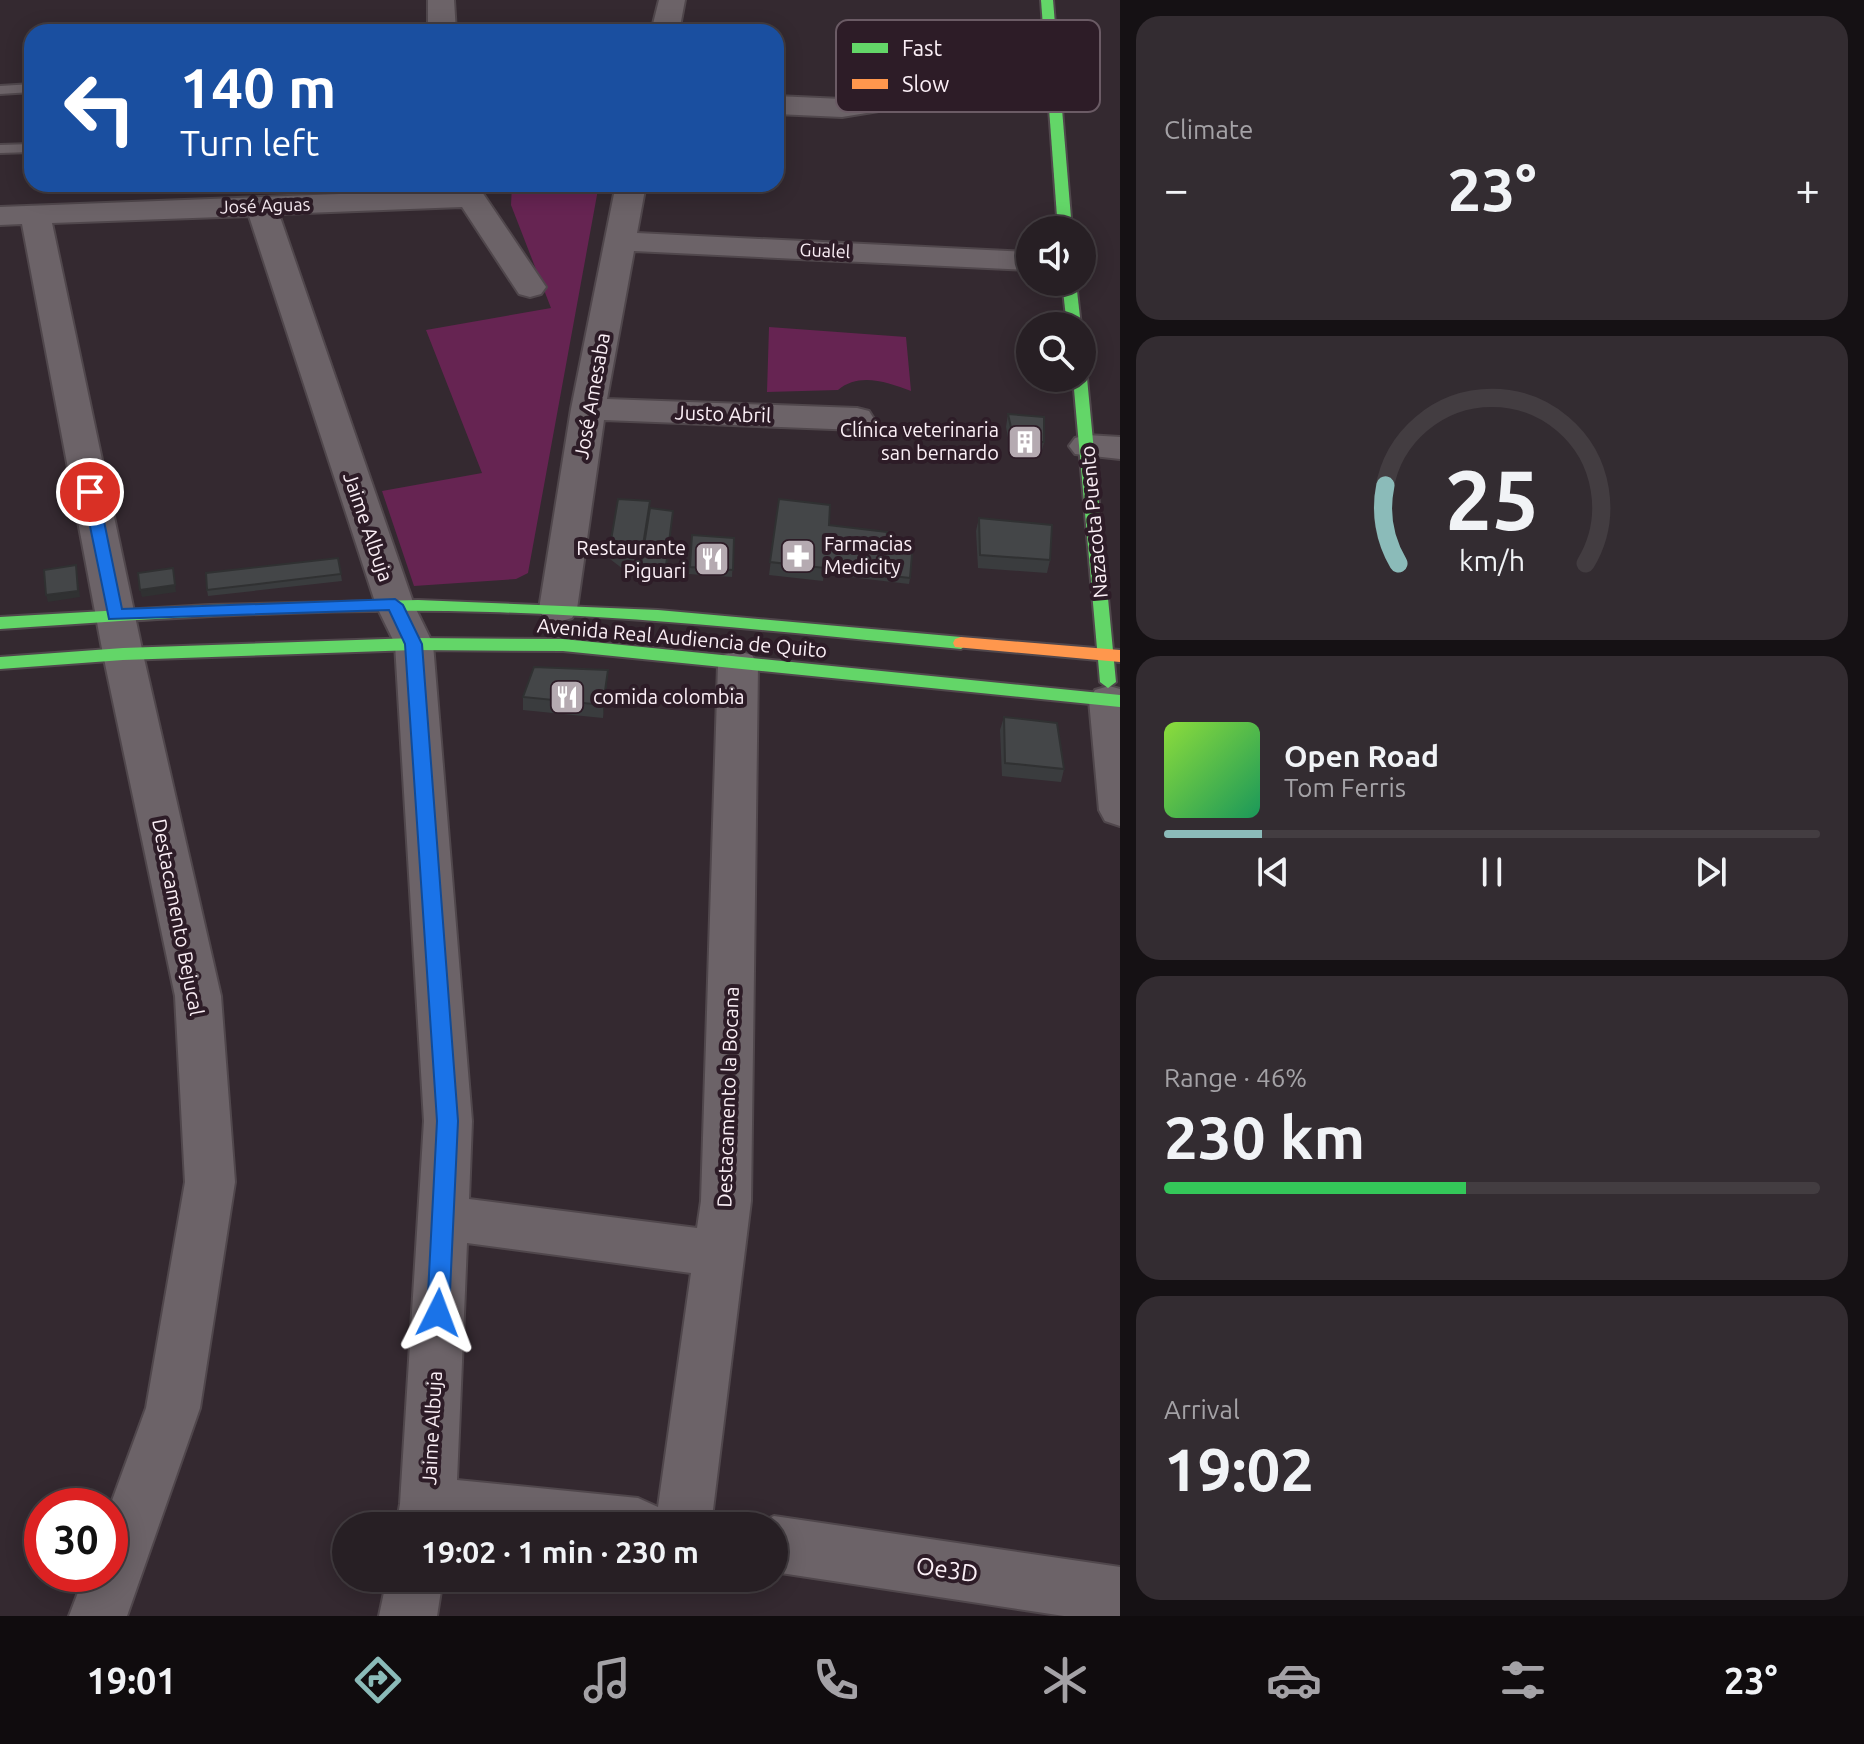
<!DOCTYPE html>
<html lang="en">
<head>
<meta charset="utf-8">
<style>
	:root { --surface:#271f24; --page:#332c31; --text:#f1f3f6; --muted:#a4a2a6; --line:#433d41; --accent:#8bbbb9 }
	body { margin:0; font-family:Ubuntu,sans-serif; background:var(--page); color:var(--text); height:100vh; display:flex; flex-direction:column; font-size:30px; white-space:nowrap }
	* { box-sizing:border-box; margin:0 }
	p { font-size:26px; color:var(--muted) }
	.icon { flex:none; width:44px; height:44px; fill:none; stroke:currentColor; stroke-width:2; stroke-linecap:round; stroke-linejoin:round }
	.map { position:relative; flex:1; overflow:hidden }
	.side { display:flex; flex-direction:column; gap:16px; padding:16px; background:#151114; width:744px }
	.side>* { flex:none }
	.banner { position:absolute; left:24px; top:24px; width:760px; height:168px; border-radius:24px; box-shadow:0 4px 20px #0003,0 0 0 2px var(--line); background:#1a4fa0; color:#fff; overflow:hidden }
	.controls { position:absolute; left:1016px; top:216px; display:grid; gap:16px }
	.controls a { display:grid; place-items:center; width:80px; height:80px; border-radius:50%; background:var(--surface); box-shadow:0 4px 20px #0003,0 0 0 2px var(--line); font-size:40px }
	.speed { position:absolute; left:24px; top:1488px; display:flex; gap:16px; font-size:40px; font-weight:700; text-align:center }
	.speed>* { display:grid; place-content:center; width:104px; height:104px; border-radius:50%; background:var(--surface); box-shadow:0 4px 20px #0003,0 0 0 2px var(--line); line-height:1 }
	.speed .limit { border:12px solid #d22; background:#fff; color:#111 }
	.pin { position:absolute; display:grid; place-items:center; width:68px; height:68px; color:#fff; margin:-34px; border:4px solid #fff; border-radius:50%; box-shadow:0 2px 8px #0007 }
	.me { position:absolute; width:88px; margin:-44px; rotate:3deg; stroke-linejoin:round; filter:drop-shadow(0 0 6px #0008) }
	.turn { display:flex; align-items:center; gap:28px; height:168px; padding:0 24px; font-size:36px }
	.turn .icon { width:104px; height:104px; stroke-width:2.5 }
	.turn b { display:block; font-size:56px; line-height:68px }
	.big { font-size:60px; font-weight:600; line-height:1.1 }
	.side .widget { flex:1; display:flex; flex-direction:column; justify-content:center; gap:12px; min-width:0; padding:0 28px; border-radius:24px; background:var(--page) }
	.side .dial { align-items:center; gap:0 }
	.dial svg { height:208px; overflow:visible; fill:none; stroke:var(--line); stroke-width:7; stroke-linecap:round; text-anchor:middle }
	.dial text { fill:var(--text); stroke:none }
	.song { display:flex; align-items:center; gap:24px }
	.cover { width:96px; height:96px; border-radius:12px; background:linear-gradient(135deg,hsl(90 70% 55%),hsl(150 70% 35%)) }
	.played { height:8px; border-radius:4px; background:linear-gradient(90deg,var(--accent) 15%,var(--line) 15%) }
	.keys { display:flex; justify-content:space-around; direction:ltr }
	.heat { display:flex; justify-content:space-between; align-items:center; font-size:44px; direction:ltr }
	.charge { height:12px; border-radius:6px; background:linear-gradient(90deg,#34c759 46%,var(--line) 0) }
	.trip { position:absolute; left:332px; top:1512px; width:456px; height:80px; border-radius:40px; background:var(--surface); box-shadow:0 4px 20px #0003,0 0 0 2px var(--line); font-weight:600; line-height:80px; text-align:center }
	.tabs { display:flex; height:128px; justify-content:space-around; align-items:center; background:#100c0e; color:var(--muted) }
	.tabs .icon { width:56px; height:56px }
	.tabs .selected { color:var(--accent) }
	.tabs b { font-size:36px; color:var(--text) }
	main { display:flex; flex:1; min-height:0 }
	.map>svg:first-child { display:block }
	.green { fill:#662452 }
	.lines { fill:none; stroke-linecap:round; stroke-linejoin:round }
	.lane-casing { stroke:#50474c; stroke-width:4 }
	.street-casing { stroke:#50474c; stroke-width:4 }
	.fast-casing { stroke:#50474c; stroke-width:4 }
	.slow-casing { stroke:#50474c; stroke-width:4 }
	.lane { fill:#6c6368; fill-rule:evenodd }
	.street { fill:#6c6368; fill-rule:evenodd }
	.fast { fill:#63d668; fill-rule:evenodd }
	.slow { fill:#ff974d; fill-rule:evenodd }
	.wall { fill:#3a3c3e }
	.shaded-wall { fill:#303132 }
	.building { fill:#444648; stroke:#303132; stroke-width:2 }
	.route { fill:#1a73e8; stroke:#114b97; stroke-width:2 }
	.labels { text-anchor:middle; stroke-width:8; stroke-linejoin:round; paint-order:stroke }
	.far-street-label { font-size:18px; fill:#fbeff6; stroke:#2d1c27 }
	.street-label { font-size:20px; fill:#fbeff6; stroke:#2d1c27 }
	.poi-label { font-size:20px; fill:#fbeff6; stroke:#2d1c27; text-anchor:end }
	.near-street-label { font-size:24px; fill:#fbeff6; stroke:#2d1c27 }
	.key { fill:#2d1c27; stroke:#6b5b65; stroke-width:2 }
	.key-label { font-size:22px; fill:#fbeff6 }
</style>
</head>
<body>
<main>
<div class="map">
<svg width="1120" height="1616" viewBox="0 0 1120 1616">
	<rect width="100%" height="100%" fill="#342930"/>
	<!-- green -->
	<g class="green">
		<polygon points="512,184 599,184 528,573 516,579 414,586 382,491 482,473 426,330 551,308 511,205"/>
		<path d="M769 327 906 337 911 391C887 382 859 372 838 390L767 392Z"/>
	</g>
	<g class="lines">
		<!-- lane casing -->
		<g class="lane-casing">
			<g id="lane">
				<polygon points="32,84 32,92 0,94 0,86"/>
				<polygon points="32,144 32,152 0,153 0,145"/>
			</g>
		</g>
		<!-- street casing -->
		<g class="street-casing">
			<g id="street">
				<polygon points="428,0 454,0 456,32 428,32"/>
				<polygon points="659,0 685,0 679,32 651,32"/>
				<polygon points="887,93 897,96 901,102 897,108 842,117 776,114 776,96 842,99"/>
				<polygon points="616,184 646,184 637,233 1030,252 1030,270 634,251 607,399 857,408 869,411 874,419 869,427 857,430 604,420 577,609 572,618 558,622 544,618 539,609 571,409"/>
				<path d="M471 189 482 192 546 287 541 294 530 297 519 294 462 207 279 214 414 605 433 644 472 1121 469 1199 697 1228 701 1201 718 665 724 655 738 651 752 655 758 665 751 1201 711 1526H396L400 1504 424 1121 395 644 376 605 249 216 52 223 143 654 221 996 235 1182 200 1408 127 1616H69L85 1574H110V1506L146 1408 185 1182 175 996 103 654 22 224 0 225V207ZM467 1243 691 1273 658 1507 638 1498 457 1480Z"/>
				<polygon points="1087,435 1120,437 1120,459 1075,454 1069,446 1075,438"/>
				<polygon points="1109,686 1120,689 1120,826 1105,821 1099,810 1089,700 1095,690"/>
				<polygon points="774,1516 1120,1567 1120,1616 1064,1616 774,1572 774,1526 753,1526"/>
				<polygon points="387,1578 443,1578 437,1616 379,1616"/>
			</g>
		</g>
		<!-- fast casing -->
		<g class="fast-casing">
			<g id="fast">
				<polygon points="1041,0 1053,0 1072,230 1058,230"/>
				<polygon points="1062,282 1076,282 1081,326 1067,326"/>
				<polygon points="1082,374 1087,378 1116,682 1108,688 1100,682 1073,378 1082,378"/>
				<path d="M418 600 658 610 961 637 969 643 961 649C804 634 648 617 490 612 327 607 163 618 0 629V617L209 605Z"/>
				<polygon points="414,638 563,639 1120,695 1120,707 563,651 414,650 123,660 0,669 0,657 123,648"/>
			</g>
		</g>
		<!-- slow casing -->
		<g class="slow-casing">
			<polygon id="slow" points="961,637 1120,650 1120,662 955,647 953,643 955,639"/>
		</g>
		<!-- lane -->
		<use href="#lane" class="lane"/>
		<!-- street -->
		<use href="#street" class="street"/>
		<!-- fast -->
		<use href="#fast" class="fast"/>
		<!-- slow -->
		<use href="#slow" class="slow"/>
	</g>
	<!-- wall -->
	<g class="wall">
		<polygon points="914,37 1015,67 1013,79 915,75 912,49"/>
		<polygon points="1008,414 1044,442 1041,455 1011,454 1006,427"/>
		<polygon points="779,499 829,525 887,538 910,578 909,584 824,574 823,581 769,575"/>
		<polygon points="650,508 673,511 666,573 623,569 610,559 610,546"/>
		<polygon points="979,518 1050,560 1047,573 978,568 976,531"/>
		<polygon points="692,535 734,538 732,577 689,574"/>
		<polygon points="338,558 342,581 208,596 207,590"/>
		<polygon points="608,670 603,718 523,710 523,697"/>
		<polygon points="1004,717 1064,769 1061,782 1002,776 1000,730"/>
	</g>
	<!-- shaded-wall -->
	<g class="shaded-wall">
		<polygon points="76,565 80,597 48,602 46,595"/>
		<polygon points="173,568 176,592 142,597 140,590"/>
		<polygon points="608,670 607,683 603,718 603,705"/>
	</g>
	<!-- building -->
	<g class="building">
		<polygon points="1008,414 1044,417 1044,442 1014,441"/>
		<polygon points="618,499 650,501 641,558 624,556 610,546"/>
		<polygon points="779,499 830,505 829,525 887,532 884,568 825,561 825,568 770,562"/>
		<polygon points="650,508 673,511 666,566 641,564"/>
		<polygon points="979,518 1052,525 1050,560 980,555"/>
		<polygon points="692,535 734,538 733,570 690,567"/>
		<polygon points="887,538 913,542 910,578 883,575"/>
		<polygon points="338,558 341,574 207,590 206,573"/>
		<polygon points="76,565 78,591 46,595 44,570"/>
		<polygon points="173,568 175,585 140,590 138,573"/>
		<polygon points="534,667 608,670 603,705 523,697"/>
		<polygon points="1004,717 1057,723 1064,769 1005,763"/>
	</g>
	<!-- route -->
	<polygon class="route" points="90,487 98,492 122,609 395,599 403,605 422,644 458,1121 449,1313 446,1321 438,1324 430,1321 427,1313 437,1121 405,644 389,610 109,619 83,492"/>
	<!-- icons -->
	<defs>
		<g id="building-square" transform="scale(1.8)"><rect x="-9" y="-9" width="18" height="18" rx="4" fill="#b5aab1" stroke="#2d1c27"/><path d="M-4-6H4V6H1V3H-1V6H-4ZM-2.5-4.3h1.7v1.8h-1.7ZM.8-4.3h1.7v1.8H.8ZM-2.5-1h1.7V.8h-1.7ZM.8-1h1.7V.8H.8Z" fill="#fff"/></g>
		<g id="pharmacy-square" transform="scale(1.8)"><rect x="-9" y="-9" width="18" height="18" rx="4" fill="#b5aab1" stroke="#2d1c27"/><path d="M-2-6h4v4h4v4h-4v4h-4v-4h-4v-4h4Z" fill="#fff"/></g>
		<g id="restaurant-square" transform="scale(1.8)"><rect x="-9" y="-9" width="18" height="18" rx="4" fill="#b5aab1" stroke="#2d1c27"/><path d="M-5-6h1v4h1v-4h1v4h1v-4h1v5L-1.5 .5V6h-2V.5L-5-1ZM5-6V6H3V1.5H1.5Q1.5-4 5-6Z" fill="#fff"/></g>
	</defs>
	<g fill-rule="evenodd">
		<use href="#building-square" x="1025" y="442"/>
		<use href="#pharmacy-square" x="798" y="556"/>
		<use href="#restaurant-square" x="712" y="559"/>
		<use href="#restaurant-square" x="567" y="697"/>
	</g>
	<g class="labels">
		<!-- far-street labels -->
		<g class="far-street-label">
			<text transform="translate(265 206) rotate(-2)" y="6">José Aguas</text>
			<text transform="translate(825 251) rotate(3)" y="6">Gualel</text>
		</g>
		<!-- street labels -->
		<g class="street-label">
			<text transform="translate(592 396) rotate(-80)" y="7">José Amesaba</text>
			<text transform="translate(723 414) rotate(2)" y="7">Justo Abril</text>
			<text transform="translate(1094 522) rotate(-95)" y="7">Nazacota Puento</text>
			<text transform="translate(368 527) rotate(71)" y="7">Jaime Albuja</text>
			<text transform="translate(682 638) rotate(5)" y="7">Avenida Real Audiencia de Quito</text>
			<text transform="translate(178 917) rotate(79)" y="7">Destacamento Bejucal</text>
			<text transform="translate(728 1097) rotate(-88)" y="7">Destacamento la Bocana</text>
			<text transform="translate(432 1428) rotate(-87)" y="7">Jaime Albuja</text>
		</g>
		<!-- poi labels -->
		<g class="poi-label">
			<text x="999" y="437">Clínica veterinaria<tspan x="999" dy="23">san bernardo</tspan></text>
			<text x="824" y="551" text-anchor="start">Farmacias<tspan x="824" dy="23">Medicity</tspan></text>
			<text x="686" y="555">Restaurante<tspan x="686" dy="23">Piguari</tspan></text>
			<text x="593" y="704" text-anchor="start">comida colombia</text>
		</g>
		<!-- near-street labels -->
		<g class="near-street-label">
			<text transform="translate(947 1570) rotate(8)" y="8">Oe3D</text>
		</g>
	</g>
	<!-- legend -->
	<rect x="836" y="20" width="264" height="92" rx="12" class="key"/>
	<rect x="852" y="43" width="36" height="10" fill="#63d668"/>
	<rect x="852" y="79" width="36" height="10" fill="#ff974d"/>
	<g class="key-label">
		<text x="902" y="56">Fast</text>
		<text x="902" y="92">Slow</text>
	</g>
</svg>
<div class="controls">
<a><svg class="icon" aria-label="sound" viewBox="0 0 24 24"><path d="M4 9h4l5-4v14l-5-4H4zM17 9q2 3 0 6"/></svg></a>
<a><svg class="icon" aria-label="search" viewBox="0 0 24 24"><circle cx="10" cy="10" r="6"/><path d="M15 15l6 6"/></svg></a>
</div>
<div class="speed"><div class="limit">30</div></div>
<div class="pin" style="left:90px;top:492px;background:#d93025"><svg class="icon" aria-label="arrive" viewBox="0 0 24 24"><path d="M6 21V4h12l-3 4 3 4H6"/></svg></div>
<svg class="me" style="left:438px;top:1313px" viewBox="-20 -20 40 40"><path d="M0-17L14 15 0 8-14 15z" fill="#1a73e8" stroke="#fff" stroke-width="4"/></svg>
<div class="trip">19:02 · 1 min · 230 m</div>
<div class="banner">
<div class="turn"><svg class="icon" aria-label="left" viewBox="0 0 24 24"><path d="M17 20v-9H6M10 6l-5 5 5 5"/></svg><div><b>140 m</b>Turn left</div></div>
</div>
</div>
<section class="side">
<div class="widget"><p>Climate</p>
<div class="heat"><a>−</a><b class="big">23°</b><a>+</a></div>
</div>
<div class="widget dial"><svg viewBox="0 0 100 80">
<path d="M14 69A42 42 0 1 1 86 69"/>
<path d="M14 69A42 42 0 0 1 9 39" stroke="#8bbbb9"/>
<text x="50" y="56" font-size="32" font-weight="700">25</text>
<text x="50" y="72" font-size="11">km/h</text>
</svg></div>
<div class="widget">
<div class="song"><i class="cover"></i><div><b>Open Road</b><p>Tom Ferris</p></div></div>
<div class="played"></div>
<div class="keys"><svg class="icon" aria-label="previous" viewBox="0 0 24 24"><path d="M18 5L8 12l10 7zM5 5v14"/></svg><svg class="icon" aria-label="pause" viewBox="0 0 24 24"><path d="M8 5v14M16 5v14"/></svg><svg class="icon" aria-label="next" viewBox="0 0 24 24"><path d="M6 5l10 7-10 7zM19 5v14"/></svg></div>
</div>
<div class="widget"><p>Range · 46%</p><b class="big">230 km</b><div class="charge"></div></div>
<div class="widget"><p>Arrival</p><b class="big">19:02</b></div>
</section>
</main>
<nav class="tabs">
<b>19:01</b>
<svg class="icon selected" aria-label="directions" viewBox="0 0 24 24"><path d="M12 3l9 9-9 9-9-9zM9 14v-3h6M13 9l2 2-2 2"/></svg>
<svg class="icon" aria-label="music" viewBox="0 0 24 24"><path d="M9 18V5l10-2v13"/><circle cx="6" cy="18" r="3"/><circle cx="16" cy="16" r="3"/></svg>
<svg class="icon" aria-label="phone" viewBox="0 0 24 24"><path d="M5 4h4l2 5-3 2q2 4 5 5l2-3 5 2v4C11 20 4 13 5 4z"/></svg>
<svg class="icon" aria-label="climate" viewBox="0 0 24 24"><path d="M12 3v18M4 7l16 10M4 17L20 7"/></svg>
<svg class="icon" aria-label="car" viewBox="0 0 24 24"><path d="M5 17H2v-5l4-1 3-4h7l3 4 3 1v5h-3M9 17h6M6 11h13"/><circle cx="7" cy="17" r="2"/><circle cx="17" cy="17" r="2"/></svg>
<svg class="icon" aria-label="filters" viewBox="0 0 24 24"><path d="M4 7h16M4 17h16"/><circle cx="9" cy="7" r="2"/><circle cx="15" cy="17" r="2"/></svg>
<b>23°</b>
</nav>
</body>
</html>
